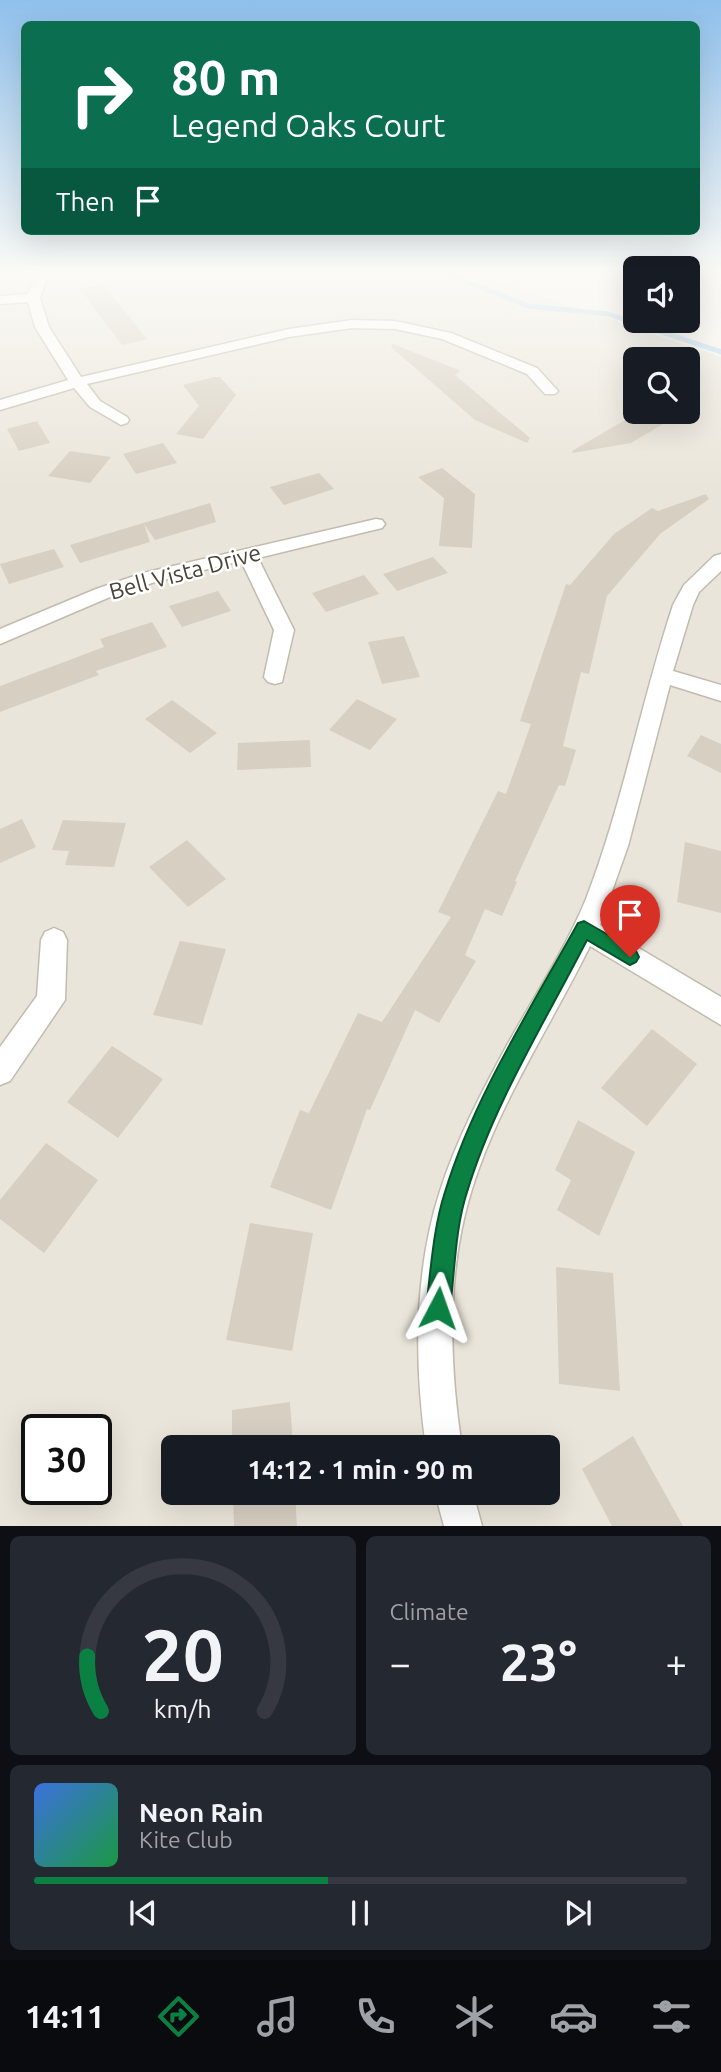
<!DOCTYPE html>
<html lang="en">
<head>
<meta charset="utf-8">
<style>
	:root { --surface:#171b24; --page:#242831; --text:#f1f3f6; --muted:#9ea1a6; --line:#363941; --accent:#0b8043 }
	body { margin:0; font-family:Ubuntu,sans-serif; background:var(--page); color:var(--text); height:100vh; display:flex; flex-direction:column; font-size:26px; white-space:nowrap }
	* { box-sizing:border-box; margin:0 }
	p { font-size:23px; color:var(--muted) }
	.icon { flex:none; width:38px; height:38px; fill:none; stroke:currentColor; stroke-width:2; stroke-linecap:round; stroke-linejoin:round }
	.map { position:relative; height:1526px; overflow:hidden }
	.side { display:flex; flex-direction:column; gap:10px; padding:10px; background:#0d0f14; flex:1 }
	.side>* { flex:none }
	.hud { position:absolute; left:21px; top:21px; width:679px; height:214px; border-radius:10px; box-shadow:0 7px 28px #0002; background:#0b6e4f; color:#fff; overflow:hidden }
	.controls { position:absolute; left:623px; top:256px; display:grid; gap:14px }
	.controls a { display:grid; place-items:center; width:77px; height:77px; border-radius:10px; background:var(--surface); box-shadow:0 7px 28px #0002; font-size:35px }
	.speed { position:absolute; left:21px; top:1414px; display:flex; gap:14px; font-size:35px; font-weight:700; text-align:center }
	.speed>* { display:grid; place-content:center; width:91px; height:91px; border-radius:50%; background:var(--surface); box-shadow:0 7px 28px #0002; line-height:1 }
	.speed .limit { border:4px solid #111; border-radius:10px; background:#fff; color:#111 }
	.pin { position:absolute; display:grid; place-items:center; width:60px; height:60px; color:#fff; margin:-72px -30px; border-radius:50% 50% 50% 0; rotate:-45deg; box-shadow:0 0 7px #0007 }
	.pin .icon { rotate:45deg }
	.me { position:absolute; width:77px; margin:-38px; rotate:4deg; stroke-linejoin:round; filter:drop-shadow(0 0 5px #0008) }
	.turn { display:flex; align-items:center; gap:24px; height:147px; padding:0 35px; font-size:32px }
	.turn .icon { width:91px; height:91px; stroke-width:2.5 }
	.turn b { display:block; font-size:49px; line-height:60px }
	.then { display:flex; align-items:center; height:66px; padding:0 35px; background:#0003; gap:14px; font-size:26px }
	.big { font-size:52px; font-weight:600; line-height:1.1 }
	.side .card { flex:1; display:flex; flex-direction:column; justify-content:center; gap:10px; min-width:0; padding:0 24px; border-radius:10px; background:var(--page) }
	.side .dial { align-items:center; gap:0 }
	.dial svg { height:182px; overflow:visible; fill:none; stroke:var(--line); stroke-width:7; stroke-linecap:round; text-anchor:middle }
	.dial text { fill:var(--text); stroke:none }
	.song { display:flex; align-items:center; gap:21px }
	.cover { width:84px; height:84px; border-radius:10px; background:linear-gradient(135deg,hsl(220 70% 55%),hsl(140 70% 35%)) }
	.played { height:7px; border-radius:4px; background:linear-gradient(90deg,var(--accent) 45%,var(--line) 45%) }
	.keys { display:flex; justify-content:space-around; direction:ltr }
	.heat { display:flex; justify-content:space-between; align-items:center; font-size:38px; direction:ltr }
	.side .tiles { flex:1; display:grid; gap:10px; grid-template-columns:1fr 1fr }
	.card:last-child { grid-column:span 2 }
	.trip { position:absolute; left:161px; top:1435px; width:399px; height:70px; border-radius:10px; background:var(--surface); box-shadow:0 7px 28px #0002; font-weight:600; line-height:70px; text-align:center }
	.menu { display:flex; height:112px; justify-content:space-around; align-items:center; background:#090b0e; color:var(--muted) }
	.menu .icon { width:49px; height:49px }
	.menu .active { color:var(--accent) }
	.menu b { font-size:32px; color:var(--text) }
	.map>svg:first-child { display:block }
	.residential { fill:#eae5da; fill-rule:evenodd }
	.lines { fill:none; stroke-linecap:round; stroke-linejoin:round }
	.stream { stroke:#aad3f1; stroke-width:5 }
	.building { fill:#d7cfc1 }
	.minor-casing { stroke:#c2bbae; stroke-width:3 }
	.minor { fill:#fff; fill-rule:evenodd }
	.route { fill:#0b8043; stroke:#07532c; stroke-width:2 }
	.labels { text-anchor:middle; stroke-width:5; stroke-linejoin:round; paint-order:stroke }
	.street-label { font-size:23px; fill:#4a4439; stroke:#fff }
</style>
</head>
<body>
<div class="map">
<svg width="721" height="1526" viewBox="0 0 721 1526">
	<rect width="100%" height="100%" fill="#f6f3ec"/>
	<!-- residential -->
	<path class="residential" d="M0 275H479L721 357V1526H0ZM635 359H688V411H635ZM37 1430H96V1489H37ZM173 1447H548V1493H173Z"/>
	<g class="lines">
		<!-- stream -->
		<polyline class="stream" points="449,275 528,306 608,314 721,352"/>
	</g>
	<!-- building -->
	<g class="building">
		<polygon points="103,284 147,339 122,345 80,289"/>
		<polygon points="393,344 461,371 455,375 530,438 527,443 475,420 391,347"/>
		<polygon points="214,377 220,377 236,395 203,439 176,434 199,406 183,385"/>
		<polygon points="639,412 663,424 631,443 573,453 572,451"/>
		<polygon points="37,421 50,443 19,451 7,429"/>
		<polygon points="163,443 177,463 136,474 123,454"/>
		<polygon points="70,451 111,457 90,483 48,476"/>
		<polygon points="442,468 475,494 472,548 439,546 444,498 418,477"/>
		<polygon points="319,473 334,489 284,505 270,487"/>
		<polygon points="706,494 709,499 660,534 607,596 589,674 581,672 563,746 576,750 565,786 559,785 515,881 517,882 502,916 485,909 465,955 476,961 439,1023 415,1010 370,1110 367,1109 331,1210 270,1187 300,1110 309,1113 358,1013 382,1022 451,917 438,912 498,791 506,794 531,724 520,721 566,584 570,585 614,534 652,508 658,511"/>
		<polygon points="210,503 216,522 155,540 144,524 150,542 80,563 70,545"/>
		<polygon points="54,549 64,567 9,584 0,564"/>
		<polygon points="433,557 448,573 397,591 383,574"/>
		<polygon points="364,575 379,594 326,612 312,593"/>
		<polygon points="218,591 231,611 182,627 169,606"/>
		<polygon points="152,622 167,647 96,671 99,675 0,712 0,686 104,647 100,639"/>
		<polygon points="404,636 420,677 382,684 368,642"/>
		<polygon points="357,699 397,719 370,750 329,730"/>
		<polygon points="172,700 217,733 190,753 145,719"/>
		<polygon points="701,735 721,744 721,773 687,756"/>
		<polygon points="310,740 311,767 237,770 238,743"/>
		<polygon points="22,819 36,847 0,863 0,829"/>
		<polygon points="63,820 126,823 114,867 65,865 69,851 52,850"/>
		<polygon points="187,840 226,879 188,907 149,867"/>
		<polygon points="685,842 721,851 721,913 677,902"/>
		<polygon points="180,941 226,949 202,1025 153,1015"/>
		<polygon points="652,1029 697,1064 647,1126 601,1088"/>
		<polygon points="112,1046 163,1079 118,1138 67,1102"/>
		<polygon points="578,1120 635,1152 599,1236 557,1210 571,1180 555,1170"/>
		<polygon points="46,1143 98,1180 44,1253 0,1219 0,1200"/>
		<polygon points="250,1223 313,1233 292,1351 226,1340"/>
		<polygon points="556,1267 613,1273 620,1391 559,1384"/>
		<polygon points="290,1402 293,1447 232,1447 232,1410"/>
		<polygon points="633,1436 683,1526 612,1526 582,1469"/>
		<polygon points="233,1493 295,1493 297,1526 234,1526"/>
	</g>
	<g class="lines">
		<!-- minor casing -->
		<g class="minor-casing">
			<g id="minor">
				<polygon points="36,275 48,275 40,298 49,327 81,377 289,329 352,320 395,321 451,333 537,368 558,391 555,394 545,394 527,374 442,339 395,329 352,328 289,337 87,384 100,401 127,417 129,420 127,423 121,425 90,407 74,388 0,410 0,400 68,380 35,327 28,302 0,304 0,296 28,294"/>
				<polygon points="376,519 382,520 385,524 382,528 258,558 294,630 282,682 275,684 268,682 264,677 274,630 241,561 155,582 110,597 0,644 0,629 96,589 143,573"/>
				<path d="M721 554V571L699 592 693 605 673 671 721 685V701L670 685 628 846 600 925 721 997V1025L590 946C550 1027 499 1103 472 1189 446 1272 449 1363 462 1447H426C414 1363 414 1272 440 1191 456 1141 481 1093 506 1047 533 998 565 950 586 899 623 803 641 702 673 605L684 585 714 556Z"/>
				<polygon points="54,928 63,932 67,940 65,1000 10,1081 0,1085 0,1047 37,996 41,940 45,932"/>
				<polygon points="435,1493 473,1493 482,1526 444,1526"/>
			</g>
		</g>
		<!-- minor -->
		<use href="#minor" class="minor"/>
	</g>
	<!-- sky -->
	<linearGradient id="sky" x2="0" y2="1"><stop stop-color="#8fc0ec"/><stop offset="0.56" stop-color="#fbfaf6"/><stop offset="1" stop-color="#fbfaf6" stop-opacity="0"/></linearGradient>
	<rect width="721" height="488" fill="url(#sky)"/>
	<!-- route -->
	<path class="route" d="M584 921 636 951 639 957 636 962 630 965 587 940C545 1022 494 1103 467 1192 455 1229 455 1270 450 1308L446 1317 438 1320 429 1317 426 1308C431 1270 433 1229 445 1192 474 1097 530 1010 578 923Z"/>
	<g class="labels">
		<!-- street labels -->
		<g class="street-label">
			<text transform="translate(185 572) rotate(-15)" y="8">Bell Vista Drive</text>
		</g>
	</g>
</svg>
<div class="controls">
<a><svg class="icon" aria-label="sound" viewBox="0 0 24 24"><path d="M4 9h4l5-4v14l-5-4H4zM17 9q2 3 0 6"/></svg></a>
<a><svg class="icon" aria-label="search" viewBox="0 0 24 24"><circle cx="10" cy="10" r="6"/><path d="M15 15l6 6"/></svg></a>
</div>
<div class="speed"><div class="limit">30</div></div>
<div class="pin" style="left:630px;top:957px;background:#d93025"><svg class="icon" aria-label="arrive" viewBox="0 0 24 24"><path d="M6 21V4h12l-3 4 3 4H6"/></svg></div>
<svg class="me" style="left:438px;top:1308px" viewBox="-20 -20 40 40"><path d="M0-17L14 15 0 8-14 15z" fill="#0b8043" stroke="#fff" stroke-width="4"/></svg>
<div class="trip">14:12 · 1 min · 90 m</div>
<div class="hud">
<div class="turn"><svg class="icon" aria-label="right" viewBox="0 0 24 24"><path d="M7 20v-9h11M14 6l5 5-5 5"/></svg><div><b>80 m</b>Legend Oaks Court</div></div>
<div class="then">Then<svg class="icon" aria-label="arrive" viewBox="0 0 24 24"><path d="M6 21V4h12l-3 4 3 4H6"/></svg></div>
</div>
</div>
<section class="side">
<div class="tiles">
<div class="card dial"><svg viewBox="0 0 100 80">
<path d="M14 69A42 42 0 1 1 86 69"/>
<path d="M14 69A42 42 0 0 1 8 45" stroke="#0b8043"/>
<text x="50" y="56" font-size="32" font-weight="700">20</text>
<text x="50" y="72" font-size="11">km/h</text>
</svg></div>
<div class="card"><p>Climate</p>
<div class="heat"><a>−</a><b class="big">23°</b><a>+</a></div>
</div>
<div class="card">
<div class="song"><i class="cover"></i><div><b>Neon Rain</b><p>Kite Club</p></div></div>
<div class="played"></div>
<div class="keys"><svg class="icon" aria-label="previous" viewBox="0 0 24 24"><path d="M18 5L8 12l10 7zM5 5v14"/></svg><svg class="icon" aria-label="pause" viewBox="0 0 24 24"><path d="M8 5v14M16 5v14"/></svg><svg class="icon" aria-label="next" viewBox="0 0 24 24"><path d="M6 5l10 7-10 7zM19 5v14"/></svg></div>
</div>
</div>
</section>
<nav class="menu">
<b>14:11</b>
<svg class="icon active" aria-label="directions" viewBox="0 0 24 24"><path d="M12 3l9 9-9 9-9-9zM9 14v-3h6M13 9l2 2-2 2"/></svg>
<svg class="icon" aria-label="music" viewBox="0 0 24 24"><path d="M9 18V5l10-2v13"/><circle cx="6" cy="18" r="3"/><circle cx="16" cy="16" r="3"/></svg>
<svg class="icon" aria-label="phone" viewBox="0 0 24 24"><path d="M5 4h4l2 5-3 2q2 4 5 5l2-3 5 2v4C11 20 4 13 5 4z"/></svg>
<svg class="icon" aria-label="climate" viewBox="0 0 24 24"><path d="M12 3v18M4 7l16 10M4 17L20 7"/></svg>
<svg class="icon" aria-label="car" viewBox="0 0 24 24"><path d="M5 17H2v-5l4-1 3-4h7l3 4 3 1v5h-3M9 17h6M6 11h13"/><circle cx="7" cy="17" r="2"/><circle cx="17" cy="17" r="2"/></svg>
<svg class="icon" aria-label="filters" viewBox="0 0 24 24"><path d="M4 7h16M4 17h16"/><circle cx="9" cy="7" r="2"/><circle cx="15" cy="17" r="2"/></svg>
</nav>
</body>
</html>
